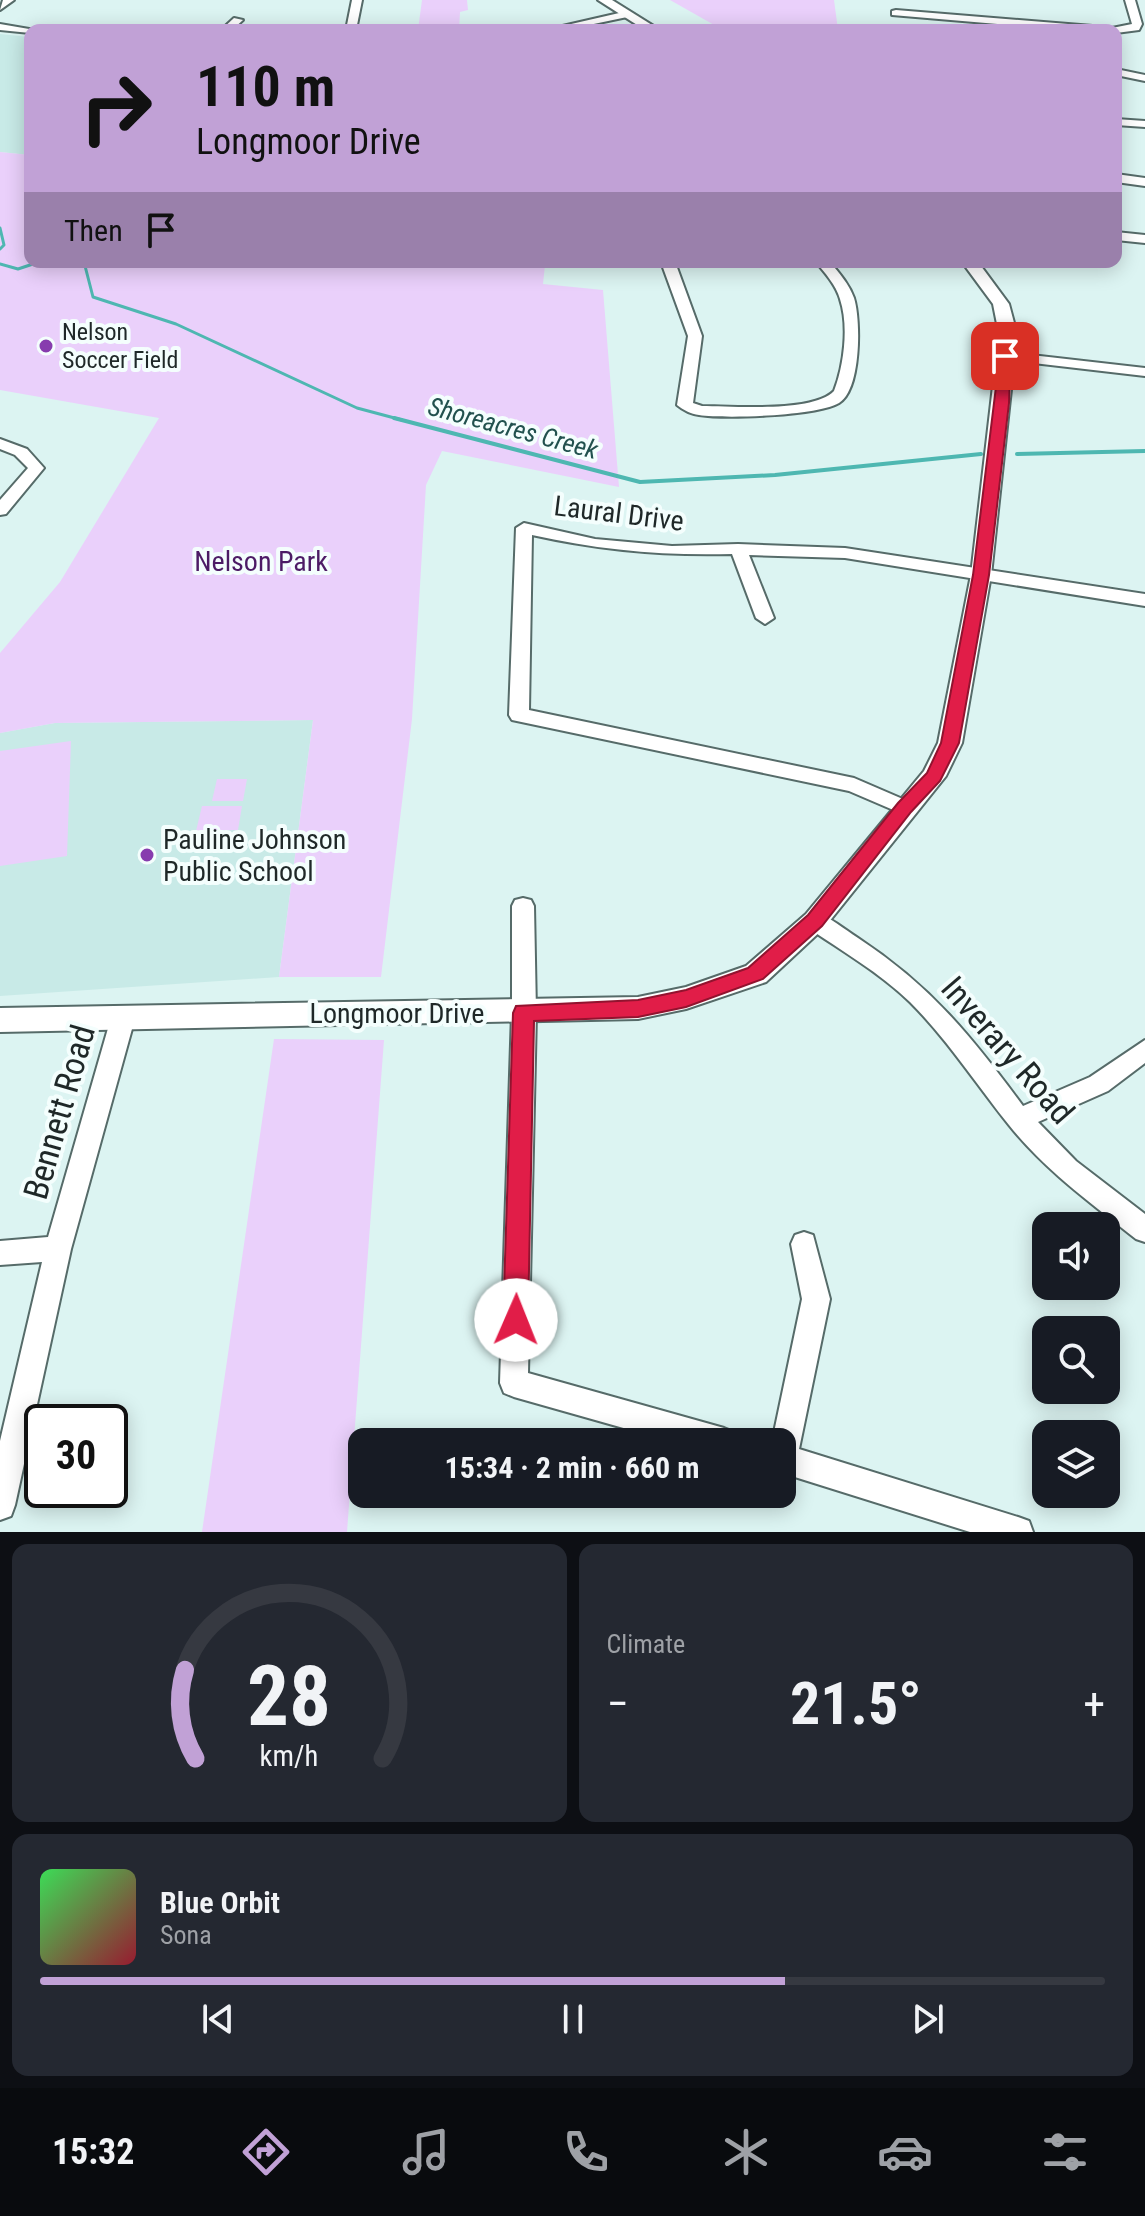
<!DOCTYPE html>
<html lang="en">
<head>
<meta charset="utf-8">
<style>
	:root { --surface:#171b24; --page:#242831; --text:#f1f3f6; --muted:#9ea1a6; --line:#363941; --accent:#c1a1d6 }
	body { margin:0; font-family:"Roboto Condensed",sans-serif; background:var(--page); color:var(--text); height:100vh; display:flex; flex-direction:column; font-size:30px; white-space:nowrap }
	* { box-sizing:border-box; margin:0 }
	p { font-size:26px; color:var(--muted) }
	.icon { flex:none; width:44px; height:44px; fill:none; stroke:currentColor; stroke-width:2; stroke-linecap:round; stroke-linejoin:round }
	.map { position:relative; height:1532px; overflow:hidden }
	.details { display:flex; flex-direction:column; gap:12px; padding:12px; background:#0d0f14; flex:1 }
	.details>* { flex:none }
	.banner { position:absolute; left:24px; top:24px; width:1098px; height:244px; border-radius:16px; box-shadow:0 4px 20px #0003; background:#c1a1d6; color:#111; overflow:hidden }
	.tools { position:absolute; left:1032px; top:1212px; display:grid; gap:16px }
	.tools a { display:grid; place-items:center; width:88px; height:88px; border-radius:16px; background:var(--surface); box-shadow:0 4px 20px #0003; font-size:40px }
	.speed { position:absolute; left:24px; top:1404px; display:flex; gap:16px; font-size:40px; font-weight:700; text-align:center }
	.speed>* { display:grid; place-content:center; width:104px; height:104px; border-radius:50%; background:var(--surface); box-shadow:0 4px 20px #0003; line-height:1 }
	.speed .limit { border:4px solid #111; border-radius:12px; background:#fff; color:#111 }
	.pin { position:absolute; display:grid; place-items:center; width:68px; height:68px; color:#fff; margin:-34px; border-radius:16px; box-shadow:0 4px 12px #0006 }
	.me { position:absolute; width:88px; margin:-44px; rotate:1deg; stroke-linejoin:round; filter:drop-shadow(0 0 6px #0008) }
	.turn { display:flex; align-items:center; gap:28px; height:168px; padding:0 40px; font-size:36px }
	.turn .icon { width:104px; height:104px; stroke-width:2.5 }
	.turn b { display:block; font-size:56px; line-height:68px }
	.then { display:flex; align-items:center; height:76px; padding:0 40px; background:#0003; gap:16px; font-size:30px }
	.big { font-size:60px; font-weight:700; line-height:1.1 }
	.details .widget { flex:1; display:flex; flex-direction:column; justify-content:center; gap:12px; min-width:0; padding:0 28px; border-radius:16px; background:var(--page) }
	.details .dial { align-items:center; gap:0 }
	.dial svg { height:208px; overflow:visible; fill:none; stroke:var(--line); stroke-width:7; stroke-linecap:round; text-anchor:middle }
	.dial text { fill:var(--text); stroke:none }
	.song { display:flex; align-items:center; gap:24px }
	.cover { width:96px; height:96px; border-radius:12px; background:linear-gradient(135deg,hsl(130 70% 55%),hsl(350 70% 35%)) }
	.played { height:8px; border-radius:4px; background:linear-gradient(90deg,var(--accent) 70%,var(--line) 70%) }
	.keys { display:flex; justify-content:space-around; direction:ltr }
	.heat { display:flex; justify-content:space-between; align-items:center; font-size:44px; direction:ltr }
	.details .tiles { flex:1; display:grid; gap:12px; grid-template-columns:1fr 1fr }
	.widget:last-child { grid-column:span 2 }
	.trip { position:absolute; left:348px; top:1428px; width:448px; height:80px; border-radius:16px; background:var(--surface); box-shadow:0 4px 20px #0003; font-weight:700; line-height:80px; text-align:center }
	.menu { display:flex; height:128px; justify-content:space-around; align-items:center; background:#090b0e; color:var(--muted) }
	.menu .icon { width:56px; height:56px }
	.menu .active { color:var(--accent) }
	.menu b { font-size:36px; color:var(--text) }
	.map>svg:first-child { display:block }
	.built { fill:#c8eae7 }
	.green { fill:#ead0fb }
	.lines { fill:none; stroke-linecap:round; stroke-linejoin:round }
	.stream-far1 { stroke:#4eb7b1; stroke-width:3 }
	.stream { stroke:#4eb7b1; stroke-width:4 }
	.minor-casing { stroke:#566b69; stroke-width:4 }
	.tertiary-casing { stroke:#566b69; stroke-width:4 }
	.minor { fill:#fff; fill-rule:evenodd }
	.tertiary { fill:#fff; fill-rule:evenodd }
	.route { fill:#e11d48; stroke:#92132f; stroke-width:2 }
	.poi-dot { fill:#873cae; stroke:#f4fefd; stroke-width:3 }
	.labels { text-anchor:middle; stroke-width:8; stroke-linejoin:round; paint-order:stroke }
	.far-poi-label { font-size:24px; fill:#1f2828; stroke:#f4fefd; text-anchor:start }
	.far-water-label { font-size:26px; font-style:italic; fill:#22514e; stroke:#f4fefd }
	.street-label { font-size:28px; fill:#1f2828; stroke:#f4fefd }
	.park-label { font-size:28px; fill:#4c1b65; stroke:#f4fefd }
	.poi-label { font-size:28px; fill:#1f2828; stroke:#f4fefd; text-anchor:start }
	.near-street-label { font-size:34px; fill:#1f2828; stroke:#f4fefd }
</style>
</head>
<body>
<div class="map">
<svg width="1145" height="1532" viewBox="0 0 1145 1532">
	<rect width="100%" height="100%" fill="#dcf4f2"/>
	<!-- built -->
	<g class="built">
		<polygon points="0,34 30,37 30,155 0,152"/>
		<polygon points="313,720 279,977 0,996 0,733 55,723"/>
	</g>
	<!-- green -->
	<g class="green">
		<polygon points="422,0 467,0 468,10 460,12 459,30 418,30"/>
		<polygon points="670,0 834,0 838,30 723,30"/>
		<polygon points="0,152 30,155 30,262 448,262 448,265 545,265 543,284 603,290 619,487 442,451 426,485 412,719 381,977 279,977 313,720 55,723 0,733 0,653 60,582 159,418 0,390"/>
		<polygon points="71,741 67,856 0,866 0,751"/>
		<polygon points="217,779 247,779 243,801 212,801"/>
		<polygon points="202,806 242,806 238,830 196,831"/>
		<polygon points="274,1039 384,1040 347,1532 202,1532"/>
	</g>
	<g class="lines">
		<!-- stream-far1 -->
		<g class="stream-far1">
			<polyline points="0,228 4,245 0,249"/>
			<polyline points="84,262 93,297 176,324 357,408 402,420"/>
			<polyline points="0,264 18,269 39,262"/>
		</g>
		<!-- stream -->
		<g class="stream">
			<polyline points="394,418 640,482 775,475 981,454"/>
			<polyline points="1017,454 1145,451"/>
		</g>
		<!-- minor casing -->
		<g class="minor-casing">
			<g id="minor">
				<polygon points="3,0 14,0 0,10"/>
				<polygon points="352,0 362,0 356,30 346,30"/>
				<polygon points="1125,0 1135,0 1142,24 1139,30 1116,33 1116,30 1111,30 1112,28 1132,24"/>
				<polygon points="896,10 1105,27 1110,30 1067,30 892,15 892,11"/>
				<polygon points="628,11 633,14 632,16 565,30 545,30"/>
				<polygon points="234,18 243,20 232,30 221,30"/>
				<polygon points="0,24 35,30 30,30 30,33 0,30"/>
				<polygon points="1116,69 1145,75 1145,81 1116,75"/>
				<polygon points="1116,119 1145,121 1145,127 1116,125"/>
				<polygon points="1116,174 1145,178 1145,186 1116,182"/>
				<polygon points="1116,232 1145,235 1145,243 1116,240"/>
				<path d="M661 262H675L702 336 693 403 702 406C732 406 813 413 834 391 844 365 849 326 840 299 836 285 825 273 816 262H830C839 273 849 284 854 298 861 320 861 390 839 403 817 416 725 419 699 415 691 414 683 410 677 405L688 336Z"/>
				<polygon points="1005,352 1145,368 1145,376 1000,359 998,356"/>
				<polygon points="0,439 27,449 44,468 6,514 0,515 0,500 28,468 15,455 0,449"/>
				<path d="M524 523 595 539 672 546 738 544 845 548 1145 594V606L845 558 749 555 774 618 765 624 756 618 732 554C663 556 599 550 532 535L529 710 854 778 912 803 915 808 912 813 905 815 849 791 512 720 509 715 516 528Z"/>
				<polygon points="523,898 531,900 534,906 536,1013 528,1373 724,1428 734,1432 738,1442 673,1442 514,1397 504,1393 500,1383 512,1013 512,906 515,900"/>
				<path d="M815 912C830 917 844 929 858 938 931 986 972 1037 1023 1106L1090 1077 1145 1040V1063L1108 1091 1038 1122 1076 1161 1145 1214V1242L1136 1239C1091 1203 1045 1170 1009 1125 976 1084 948 1040 910 1002 880 973 842 951 807 927L804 921 807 915Z"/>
				<polygon points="123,1008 131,1011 135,1018 71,1249 15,1505 11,1516 0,1520 0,1441 42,1262 0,1265 0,1241 48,1237 111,1018 115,1011"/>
				<polygon points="804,1232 813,1235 830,1299 799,1449 1018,1517 1029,1521 1033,1532 970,1532 782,1473 782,1442 772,1442 802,1299 791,1244 795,1235"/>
			</g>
		</g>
		<!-- tertiary casing -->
		<g class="tertiary-casing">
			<g id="tertiary">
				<polygon points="598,0 612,0 660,30 645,30"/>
				<polygon points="962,262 978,262 1009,304 1017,334 991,575 962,743 946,776 824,928 766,982 686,1009 638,1019 0,1032 0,1008 638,997 686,987 746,966 806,914 924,771 938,743 971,575 999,334 993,304"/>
			</g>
		</g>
		<!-- minor -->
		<use href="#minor" class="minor"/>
		<!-- tertiary -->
		<use href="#tertiary" class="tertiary"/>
	</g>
	<!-- route -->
	<polygon class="route" points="1000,354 1011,356 1009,403 989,575 959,743 940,781 911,812 822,926 763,979 686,1007 638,1017 534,1021 528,1320 524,1328 516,1332 507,1328 503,1320 513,1013 516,1006 638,1000 686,990 748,968 808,915 898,803 927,773 941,743 973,575"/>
	<!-- markers -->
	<g class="poi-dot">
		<circle cx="46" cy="346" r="8"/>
		<circle cx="147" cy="855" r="8"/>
	</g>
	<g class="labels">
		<!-- far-poi labels -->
		<g class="far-poi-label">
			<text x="62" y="340">Nelson<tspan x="62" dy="28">Soccer Field</tspan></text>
		</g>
		<!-- far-water labels -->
		<g class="far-water-label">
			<text transform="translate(513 428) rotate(15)" y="9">Shoreacres Creek</text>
		</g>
		<!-- street labels -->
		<g class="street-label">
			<text transform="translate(619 513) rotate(7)" y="10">Laural Drive</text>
			<text x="397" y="1023">Longmoor Drive</text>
		</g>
		<!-- park labels -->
		<g class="park-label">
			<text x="261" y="571">Nelson Park</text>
		</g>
		<!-- poi labels -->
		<g class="poi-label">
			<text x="163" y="849">Pauline Johnson<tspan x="163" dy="32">Public School</tspan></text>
		</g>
		<!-- near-street labels -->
		<g class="near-street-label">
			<text transform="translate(1008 1050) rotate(49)" y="12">Inverary Road</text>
			<text transform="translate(59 1112) rotate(-74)" y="12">Bennett Road</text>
		</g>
	</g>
</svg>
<div class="tools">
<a><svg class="icon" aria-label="sound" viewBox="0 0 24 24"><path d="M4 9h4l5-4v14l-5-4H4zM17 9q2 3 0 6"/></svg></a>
<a><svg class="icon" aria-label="search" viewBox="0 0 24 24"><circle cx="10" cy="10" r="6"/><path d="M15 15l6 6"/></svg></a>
<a><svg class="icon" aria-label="layers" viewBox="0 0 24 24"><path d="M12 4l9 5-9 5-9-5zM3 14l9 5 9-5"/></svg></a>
</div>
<div class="speed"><div class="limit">30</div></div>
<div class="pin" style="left:1005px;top:356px;background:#d93025"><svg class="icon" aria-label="arrive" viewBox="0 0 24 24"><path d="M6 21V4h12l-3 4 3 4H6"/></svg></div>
<svg class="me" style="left:516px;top:1320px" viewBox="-20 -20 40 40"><circle r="19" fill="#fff"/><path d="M0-13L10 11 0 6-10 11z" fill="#e11d48"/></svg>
<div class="trip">15:34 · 2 min · 660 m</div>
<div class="banner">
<div class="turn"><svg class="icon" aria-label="right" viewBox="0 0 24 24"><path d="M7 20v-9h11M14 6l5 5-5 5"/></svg><div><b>110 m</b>Longmoor Drive</div></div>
<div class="then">Then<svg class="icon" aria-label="arrive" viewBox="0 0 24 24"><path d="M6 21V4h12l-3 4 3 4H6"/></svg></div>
</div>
</div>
<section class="details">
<div class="tiles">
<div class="widget dial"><svg viewBox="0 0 100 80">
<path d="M14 69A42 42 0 1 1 86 69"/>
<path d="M14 69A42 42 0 0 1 10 35" stroke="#c1a1d6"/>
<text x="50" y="56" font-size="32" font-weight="700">28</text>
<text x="50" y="72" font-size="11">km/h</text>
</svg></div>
<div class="widget"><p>Climate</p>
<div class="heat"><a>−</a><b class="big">21.5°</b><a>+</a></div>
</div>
<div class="widget">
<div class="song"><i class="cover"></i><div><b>Blue Orbit</b><p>Sona</p></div></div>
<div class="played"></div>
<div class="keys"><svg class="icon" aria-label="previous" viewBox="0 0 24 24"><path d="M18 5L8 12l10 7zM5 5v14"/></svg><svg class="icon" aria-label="pause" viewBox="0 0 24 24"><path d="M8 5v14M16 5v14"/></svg><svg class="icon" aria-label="next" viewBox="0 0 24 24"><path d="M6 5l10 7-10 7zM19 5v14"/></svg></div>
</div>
</div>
</section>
<nav class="menu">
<b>15:32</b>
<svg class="icon active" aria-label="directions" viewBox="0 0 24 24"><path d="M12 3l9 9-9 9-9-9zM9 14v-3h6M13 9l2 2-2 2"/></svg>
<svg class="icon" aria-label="music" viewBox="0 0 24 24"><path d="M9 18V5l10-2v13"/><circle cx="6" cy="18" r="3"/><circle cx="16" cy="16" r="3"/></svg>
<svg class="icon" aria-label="phone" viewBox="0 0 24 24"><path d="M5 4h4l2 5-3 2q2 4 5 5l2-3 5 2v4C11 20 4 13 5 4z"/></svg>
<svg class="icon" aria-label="climate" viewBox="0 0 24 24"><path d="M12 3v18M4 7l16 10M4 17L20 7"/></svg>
<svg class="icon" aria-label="car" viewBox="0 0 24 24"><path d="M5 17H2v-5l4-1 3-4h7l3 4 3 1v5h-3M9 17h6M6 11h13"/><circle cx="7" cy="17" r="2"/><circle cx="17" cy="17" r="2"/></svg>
<svg class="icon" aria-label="filters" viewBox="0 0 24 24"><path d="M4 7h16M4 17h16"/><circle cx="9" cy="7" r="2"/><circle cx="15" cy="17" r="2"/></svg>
</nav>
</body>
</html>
